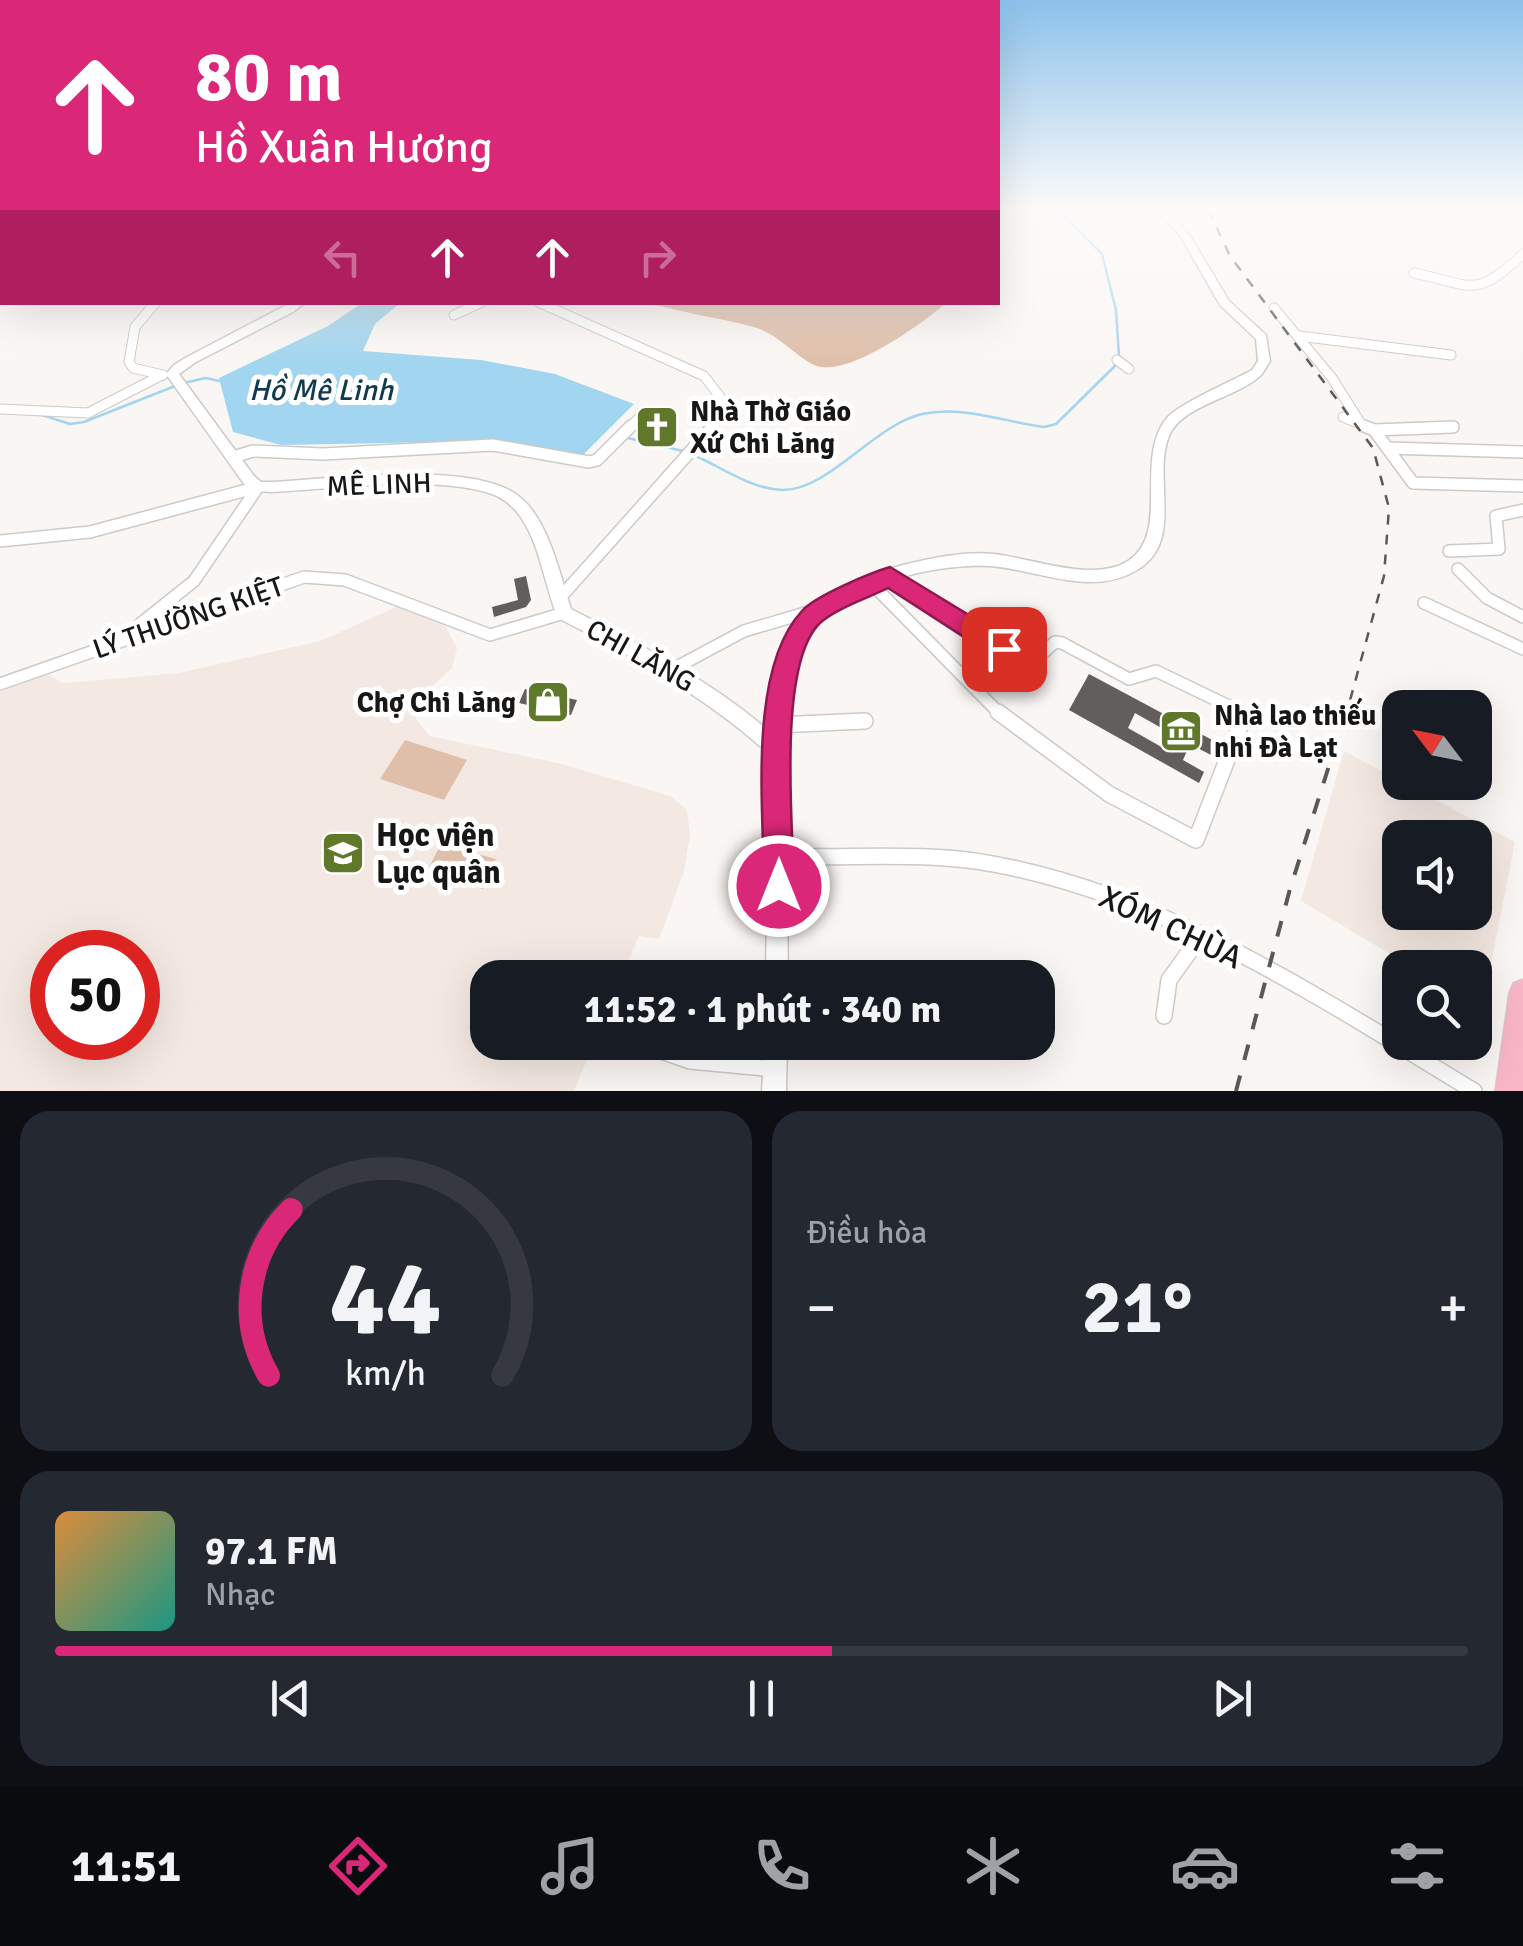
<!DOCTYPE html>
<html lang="vi">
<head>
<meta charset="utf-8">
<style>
	:root { --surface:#171b24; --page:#242831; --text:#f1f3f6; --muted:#9ea1a6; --line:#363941; --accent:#db2777 }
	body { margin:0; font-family:Signika,sans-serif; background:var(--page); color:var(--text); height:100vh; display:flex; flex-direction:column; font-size:38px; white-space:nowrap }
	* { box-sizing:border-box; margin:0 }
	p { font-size:32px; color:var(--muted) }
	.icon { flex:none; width:55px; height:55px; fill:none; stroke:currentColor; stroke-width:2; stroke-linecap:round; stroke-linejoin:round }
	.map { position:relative; height:1091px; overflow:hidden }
	.drawer { display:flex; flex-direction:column; gap:20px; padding:20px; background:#0d0f14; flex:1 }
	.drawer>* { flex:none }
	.hud { position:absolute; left:0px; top:0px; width:1000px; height:305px; box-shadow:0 10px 40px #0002; background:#db2777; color:#fff; overflow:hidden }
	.needle { width:65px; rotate:302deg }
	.controls { position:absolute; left:1382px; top:690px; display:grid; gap:20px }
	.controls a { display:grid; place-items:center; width:110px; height:110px; border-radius:20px; background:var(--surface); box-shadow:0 10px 40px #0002; font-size:50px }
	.speed { position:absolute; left:30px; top:930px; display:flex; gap:20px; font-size:50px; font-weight:700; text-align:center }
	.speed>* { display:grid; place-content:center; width:130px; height:130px; border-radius:50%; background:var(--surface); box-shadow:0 10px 40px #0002; line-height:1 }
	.speed .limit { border:15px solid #d22; background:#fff; color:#111 }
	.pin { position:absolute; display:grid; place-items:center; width:85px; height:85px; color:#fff; margin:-42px; border-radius:20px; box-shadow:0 5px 15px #0006 }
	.me { position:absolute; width:110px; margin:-55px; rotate:0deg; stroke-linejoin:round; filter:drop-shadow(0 0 8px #0008) }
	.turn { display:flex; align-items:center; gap:35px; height:210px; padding:0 30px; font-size:45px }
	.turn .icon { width:130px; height:130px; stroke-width:2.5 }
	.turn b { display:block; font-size:70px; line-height:85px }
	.lanes { display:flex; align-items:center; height:95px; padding:0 30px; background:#0003; justify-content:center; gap:50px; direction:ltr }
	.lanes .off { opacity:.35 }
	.big { font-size:75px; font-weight:700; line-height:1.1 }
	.drawer .tile { flex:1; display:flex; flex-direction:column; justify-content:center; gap:15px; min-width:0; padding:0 35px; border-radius:30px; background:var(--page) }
	.drawer .dial { align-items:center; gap:0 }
	.dial svg { height:260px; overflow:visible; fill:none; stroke:var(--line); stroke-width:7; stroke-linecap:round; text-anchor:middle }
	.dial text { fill:var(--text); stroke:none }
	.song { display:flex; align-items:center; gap:30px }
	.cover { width:120px; height:120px; border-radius:15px; background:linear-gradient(135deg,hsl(30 70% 55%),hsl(170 70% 35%)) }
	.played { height:10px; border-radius:5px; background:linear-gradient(90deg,var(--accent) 55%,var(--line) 55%) }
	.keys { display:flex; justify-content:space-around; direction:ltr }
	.heat { display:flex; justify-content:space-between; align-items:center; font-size:55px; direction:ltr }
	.drawer .tiles { flex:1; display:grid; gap:20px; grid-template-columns:1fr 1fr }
	.tile:last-child { grid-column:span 2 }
	.trip { position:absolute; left:470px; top:960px; width:585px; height:100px; border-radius:30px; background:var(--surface); box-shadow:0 10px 40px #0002; font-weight:700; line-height:100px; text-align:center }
	.tabs { display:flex; height:160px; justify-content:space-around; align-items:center; background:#090b0e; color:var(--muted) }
	.tabs .icon { width:70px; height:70px }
	.tabs .active { color:var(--accent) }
	.tabs b { font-size:45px; color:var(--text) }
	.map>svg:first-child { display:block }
	.built { fill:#f4e9e2; fill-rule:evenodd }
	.green { fill:#dfbfa9 }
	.water { fill:#a2d5ef }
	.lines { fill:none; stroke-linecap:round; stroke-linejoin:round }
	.stream { stroke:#a2d5ef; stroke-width:2.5 }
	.building { fill:#615e5c; fill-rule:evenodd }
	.street-far2-casing { stroke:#cdcac8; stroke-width:11 }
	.street-far1-casing { stroke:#cdcac8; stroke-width:14 }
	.street-casing { stroke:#cdcac8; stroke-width:18 }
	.secondary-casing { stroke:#cdcac8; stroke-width:3 }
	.highway-casing { stroke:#d1d1d0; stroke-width:2 }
	.street-far2 { stroke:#fff; stroke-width:9 }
	.street-far1 { stroke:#fff; stroke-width:11 }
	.street { stroke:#fff; stroke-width:15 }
	.secondary { fill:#fff; fill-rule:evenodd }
	.highway { fill:#f9b6c7; fill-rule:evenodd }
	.rail-far1 { stroke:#5b5957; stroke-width:2.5; stroke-dasharray:10 10; stroke-linecap:butt }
	.rail { stroke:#5b5957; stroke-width:4; stroke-dasharray:16 16; stroke-linecap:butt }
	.route { fill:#db2777; stroke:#8e194d; stroke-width:2.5 }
	.labels { text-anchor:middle; stroke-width:10; stroke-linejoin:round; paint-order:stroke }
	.poi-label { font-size:28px; font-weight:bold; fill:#181716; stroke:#fff; text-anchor:start }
	.street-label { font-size:28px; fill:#181716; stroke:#fff }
	.water-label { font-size:30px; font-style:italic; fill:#103b4e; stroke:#fff }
	.near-poi-label { font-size:32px; font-weight:bold; fill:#181716; stroke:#fff; text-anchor:start }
	.near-street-label { font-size:32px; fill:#181716; stroke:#fff }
</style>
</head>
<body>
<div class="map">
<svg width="1523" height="1091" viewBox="0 0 1523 1091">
	<rect width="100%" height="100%" fill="#faf6f4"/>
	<!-- built -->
	<g class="built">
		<path d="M396 607 444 624 457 648 452 668 418 700 416 719 430 736 562 764 670 796 687 810 690 834 684 872 659 939 639 936 621 977 488 978V1042L594 1043 574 1091H0V692L48 674 62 683 179 673 320 641ZM52 952H138V1038H52Z"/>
		<path d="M1344 751 1515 842 1482 1009 1475 1005V968L1412 967 1301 901ZM1400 838H1475V912H1400Z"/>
	</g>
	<!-- green -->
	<g class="green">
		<path d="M649 303H946C923 323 843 382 812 364 791 352 778 334 754 327 719 318 684 313 649 303Z"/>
		<polygon points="405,740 467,760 444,800 380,779"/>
		<polygon points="441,844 496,859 483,889 426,873"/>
	</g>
	<!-- water -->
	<polygon class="water" points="362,303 400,303 375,324 363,351 481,360 555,374 634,404 583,455 491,441 281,445 233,432 219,378 328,326"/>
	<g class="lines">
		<!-- stream -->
		<g class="stream">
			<polyline points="1057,209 1102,254 1116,310 1119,357"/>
			<polyline points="183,383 206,378 219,381"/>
			<polyline points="42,415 70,424 84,422 175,386"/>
			<polyline points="628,438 683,451"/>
			<path d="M696 456C722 468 752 489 782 490 828 491 874 425 922 414 962 405 1005 422 1044 427L1056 424 1117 364"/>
		</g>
	</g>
	<!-- building -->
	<g class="building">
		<polygon points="526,576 531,600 526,607 494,617 492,607 518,600 514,579"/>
		<path d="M1089 674 1216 742 1211 755 1190 744 1183 760 1204 772 1199 783 1069 710ZM1135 713 1172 734 1165 749 1128 728Z"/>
		<polygon points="525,689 577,700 571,715 519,703"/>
	</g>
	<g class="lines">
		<!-- street-far2 casing -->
		<g class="street-far2-casing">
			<g id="street-far2">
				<path d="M1414 273C1474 286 1475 299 1523 254"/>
				<polyline points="156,302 135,327 129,362 133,368 163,375"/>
				<polyline points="538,302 704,376 721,398 719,418 711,428"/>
				<polyline points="1274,308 1332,378 1361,424"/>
				<polyline points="454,315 482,302"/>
				<polyline points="1299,336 1451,355"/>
				<polyline points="1117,360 1129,369"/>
				<polyline points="0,409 88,413 162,375"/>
				<polyline points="1343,417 1370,428"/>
				<polyline points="629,428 643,414"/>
				<polyline points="1421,428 1453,427"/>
			</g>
		</g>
		<!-- street-far1 casing -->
		<g class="street-far1-casing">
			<g id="street-far1">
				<polyline points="1364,426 1374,430 1413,483 1523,486"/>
				<polyline points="1374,430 1453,427"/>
				<polyline points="1387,448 1523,452"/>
				<polyline points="233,457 253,451 323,454 493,445 589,462 597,460 631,426"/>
				<polyline points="0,541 90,532 258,487"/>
				<polyline points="1449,551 1499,549 1496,516 1523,510"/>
				<polyline points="1458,569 1487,598 1523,617"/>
				<polyline points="890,576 923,601 1031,664 1055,642 1062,643 1129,679 1156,671 1235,709 1238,715"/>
				<polyline points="872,584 1001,715"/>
				<polyline points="559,599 713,426"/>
				<polyline points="1424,603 1523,649"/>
				<polyline points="130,632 194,581 258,487"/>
				<polyline points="673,669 744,631 822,608"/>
				<polyline points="0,684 304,577 345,580 490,635 564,613"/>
			</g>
		</g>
		<!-- street casing -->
		<g class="street-casing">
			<g id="street">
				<polyline points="998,712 1109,794 1196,840 1242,721 1237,712"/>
				<polyline points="777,725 865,721"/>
				<path d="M779 856C850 859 923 851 993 864 1169 896 1323 1000 1474 1091"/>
				<polyline points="1164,1016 1169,980 1200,937"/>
				<polyline points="638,1043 690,1061 775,1069"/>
			</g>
		</g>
		<!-- secondary casing -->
		<g class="secondary-casing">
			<g id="secondary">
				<path d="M1156 209H1167L1190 236 1229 301 1266 335 1270 361C1267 365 1265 370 1262 374 1239 398 1182 404 1169 436 1152 479 1185 542 1137 570 1091 598 1037 569 989 566 933 563 834 587 805 639 777 688 787 756 787 810 787 866 787 922 788 978H766L769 754C706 697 634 657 558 618 544 585 541 546 520 516 512 505 502 497 489 493 432 475 334 489 272 492L253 491 244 484 166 374 174 365 187 357 292 302H306L293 312 196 362 179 374 254 476 261 482H272C330 479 477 459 521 498 549 522 560 575 571 609 640 644 710 680 769 731 770 632 809 590 903 565 932 558 963 551 994 554 1032 558 1093 583 1128 561 1171 533 1134 461 1166 419 1178 404 1232 381 1252 370L1258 361 1256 339 1220 305 1181 237Z"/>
				<polygon points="765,1042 787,1042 786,1091 762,1091"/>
			</g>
		</g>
		<!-- highway casing -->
		<g class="highway-casing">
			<polygon id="highway" points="1523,979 1523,1091 1495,1091 1509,993 1513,983"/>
		</g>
		<!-- street-far2 -->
		<use href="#street-far2" class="street-far2"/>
		<!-- street-far1 -->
		<use href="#street-far1" class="street-far1"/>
		<!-- street -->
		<use href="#street" class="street"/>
		<!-- secondary -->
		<use href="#secondary" class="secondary"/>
		<!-- highway -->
		<use href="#highway" class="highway"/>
		<!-- rail-far1 -->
		<polyline class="rail-far1" points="1208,209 1230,256 1373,448 1389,508 1384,576 1346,715"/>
		<!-- rail -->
		<polyline class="rail" points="1236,1091 1290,889 1346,712"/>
	</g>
	<!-- sky -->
	<linearGradient id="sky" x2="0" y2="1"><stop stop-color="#8cc1eb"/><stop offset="0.58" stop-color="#fdfbfa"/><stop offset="1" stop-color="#fdfbfa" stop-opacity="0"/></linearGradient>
	<rect width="1523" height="362" fill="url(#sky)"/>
	<!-- route -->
	<path class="route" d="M890 567 1013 642 1017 649 1004 660 995 657 888 588C868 598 837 608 820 623 777 664 793 828 794 886L789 897 779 902 768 897 764 886C764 811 747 670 802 611 815 596 870 573 890 567Z"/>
	<!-- icons -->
	<defs>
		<g id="church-square" transform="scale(2.25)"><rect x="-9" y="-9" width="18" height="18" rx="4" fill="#5f782a" stroke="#fff"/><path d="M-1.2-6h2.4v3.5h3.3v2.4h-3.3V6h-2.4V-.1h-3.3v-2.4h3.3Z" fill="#fff"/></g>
		<g id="shop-square" transform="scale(2.25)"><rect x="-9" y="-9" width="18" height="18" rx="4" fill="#5f782a" stroke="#fff"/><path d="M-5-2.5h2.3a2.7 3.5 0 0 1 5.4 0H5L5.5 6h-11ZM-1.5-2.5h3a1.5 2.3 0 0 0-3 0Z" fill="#fff"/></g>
		<g id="museum-square" transform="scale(2.25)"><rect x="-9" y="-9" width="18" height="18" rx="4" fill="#5f782a" stroke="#fff"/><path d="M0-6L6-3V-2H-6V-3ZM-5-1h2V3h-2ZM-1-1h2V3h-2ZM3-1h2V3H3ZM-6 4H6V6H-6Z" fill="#fff"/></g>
		<g id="school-square" transform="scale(2.25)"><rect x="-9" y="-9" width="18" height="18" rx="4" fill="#5f782a" stroke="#fff"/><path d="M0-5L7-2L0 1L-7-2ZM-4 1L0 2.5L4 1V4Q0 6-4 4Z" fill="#fff"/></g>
	</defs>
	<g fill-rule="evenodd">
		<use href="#church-square" x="657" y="427"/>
		<use href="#shop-square" x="548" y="702"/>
		<use href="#museum-square" x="1181" y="731"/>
		<use href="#school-square" x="343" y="853"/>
	</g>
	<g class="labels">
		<!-- poi labels -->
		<g class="poi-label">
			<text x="690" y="421">Nhà Thờ Giáo<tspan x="690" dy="32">Xứ Chi Lăng</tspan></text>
			<text x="516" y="712" text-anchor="end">Chợ Chi Lăng</text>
			<text x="1214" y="725">Nhà lao thiếu<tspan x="1214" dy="32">nhi Đà Lạt</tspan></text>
		</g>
		<!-- street labels -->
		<g class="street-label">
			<text transform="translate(379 484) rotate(-2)" y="10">MÊ LINH</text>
			<text transform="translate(188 617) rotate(-19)" y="10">LÝ THƯỜNG KIỆT</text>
			<text transform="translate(641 655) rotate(29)" y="10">CHI LĂNG</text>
		</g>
		<!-- water labels -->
		<g class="water-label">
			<text x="321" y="400">Hồ Mê Linh</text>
		</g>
		<!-- near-poi labels -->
		<g class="near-poi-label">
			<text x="376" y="846">Học viện<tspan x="376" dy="37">Lục quân</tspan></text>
		</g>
		<!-- near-street labels -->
		<g class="near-street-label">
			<text transform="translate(1171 927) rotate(25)" y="11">XÓM CHÙA</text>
		</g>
	</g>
</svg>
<div class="controls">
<a><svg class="needle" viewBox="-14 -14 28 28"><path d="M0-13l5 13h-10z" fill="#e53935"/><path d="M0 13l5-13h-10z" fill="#9ea1a6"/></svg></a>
<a><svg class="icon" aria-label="sound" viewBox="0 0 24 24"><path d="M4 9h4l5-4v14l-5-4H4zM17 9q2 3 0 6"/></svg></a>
<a><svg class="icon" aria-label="search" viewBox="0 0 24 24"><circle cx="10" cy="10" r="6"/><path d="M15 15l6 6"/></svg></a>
</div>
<div class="speed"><div class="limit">50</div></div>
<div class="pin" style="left:1004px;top:649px;background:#d93025"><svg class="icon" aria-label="arrive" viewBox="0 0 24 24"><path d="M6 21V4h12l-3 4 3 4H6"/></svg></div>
<svg class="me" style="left:779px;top:886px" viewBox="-20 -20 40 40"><circle r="17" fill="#db2777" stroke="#fff" stroke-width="3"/><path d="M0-11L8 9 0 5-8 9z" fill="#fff"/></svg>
<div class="trip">11:52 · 1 phút · 340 m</div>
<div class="hud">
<div class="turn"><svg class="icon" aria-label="ahead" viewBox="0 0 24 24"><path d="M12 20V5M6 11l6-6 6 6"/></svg><div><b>80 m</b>Hồ Xuân Hương</div></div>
<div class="lanes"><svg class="icon off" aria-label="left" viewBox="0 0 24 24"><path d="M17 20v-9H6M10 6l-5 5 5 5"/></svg><svg class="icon" aria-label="ahead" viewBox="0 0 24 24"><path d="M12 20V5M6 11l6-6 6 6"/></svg><svg class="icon" aria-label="ahead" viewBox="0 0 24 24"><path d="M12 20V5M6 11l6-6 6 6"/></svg><svg class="icon off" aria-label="right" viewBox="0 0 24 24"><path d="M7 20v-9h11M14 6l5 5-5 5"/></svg></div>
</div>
</div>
<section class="drawer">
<div class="tiles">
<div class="tile dial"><svg viewBox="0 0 100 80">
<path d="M14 69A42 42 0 1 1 86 69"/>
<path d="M14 69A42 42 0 0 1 21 18" stroke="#db2777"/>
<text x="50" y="56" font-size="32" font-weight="700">44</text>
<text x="50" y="72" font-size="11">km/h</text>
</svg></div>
<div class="tile"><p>Điều hòa</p>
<div class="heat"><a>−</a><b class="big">21°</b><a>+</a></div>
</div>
<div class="tile">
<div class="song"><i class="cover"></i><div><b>97.1 FM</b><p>Nhạc</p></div></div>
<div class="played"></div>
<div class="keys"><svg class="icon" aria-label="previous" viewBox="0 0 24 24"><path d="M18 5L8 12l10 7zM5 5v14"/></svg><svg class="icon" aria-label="pause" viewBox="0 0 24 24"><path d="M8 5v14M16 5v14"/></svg><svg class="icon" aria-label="next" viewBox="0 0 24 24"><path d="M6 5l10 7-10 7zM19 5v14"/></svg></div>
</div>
</div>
</section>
<nav class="tabs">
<b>11:51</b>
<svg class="icon active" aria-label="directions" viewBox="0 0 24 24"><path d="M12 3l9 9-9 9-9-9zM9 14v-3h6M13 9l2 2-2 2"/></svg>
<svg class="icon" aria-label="music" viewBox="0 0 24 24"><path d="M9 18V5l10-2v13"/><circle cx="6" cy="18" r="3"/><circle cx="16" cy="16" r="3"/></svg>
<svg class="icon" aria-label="phone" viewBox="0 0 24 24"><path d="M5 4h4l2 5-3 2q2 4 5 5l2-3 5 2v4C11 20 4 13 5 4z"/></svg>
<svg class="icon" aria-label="climate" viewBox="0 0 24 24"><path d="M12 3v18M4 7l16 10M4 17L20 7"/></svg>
<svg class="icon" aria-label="car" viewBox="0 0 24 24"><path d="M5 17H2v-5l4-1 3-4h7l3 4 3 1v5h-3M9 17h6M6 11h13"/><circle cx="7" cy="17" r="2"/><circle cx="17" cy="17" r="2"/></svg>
<svg class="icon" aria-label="filters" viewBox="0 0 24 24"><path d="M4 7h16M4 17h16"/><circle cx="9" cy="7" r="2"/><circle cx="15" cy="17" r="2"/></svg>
</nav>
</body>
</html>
